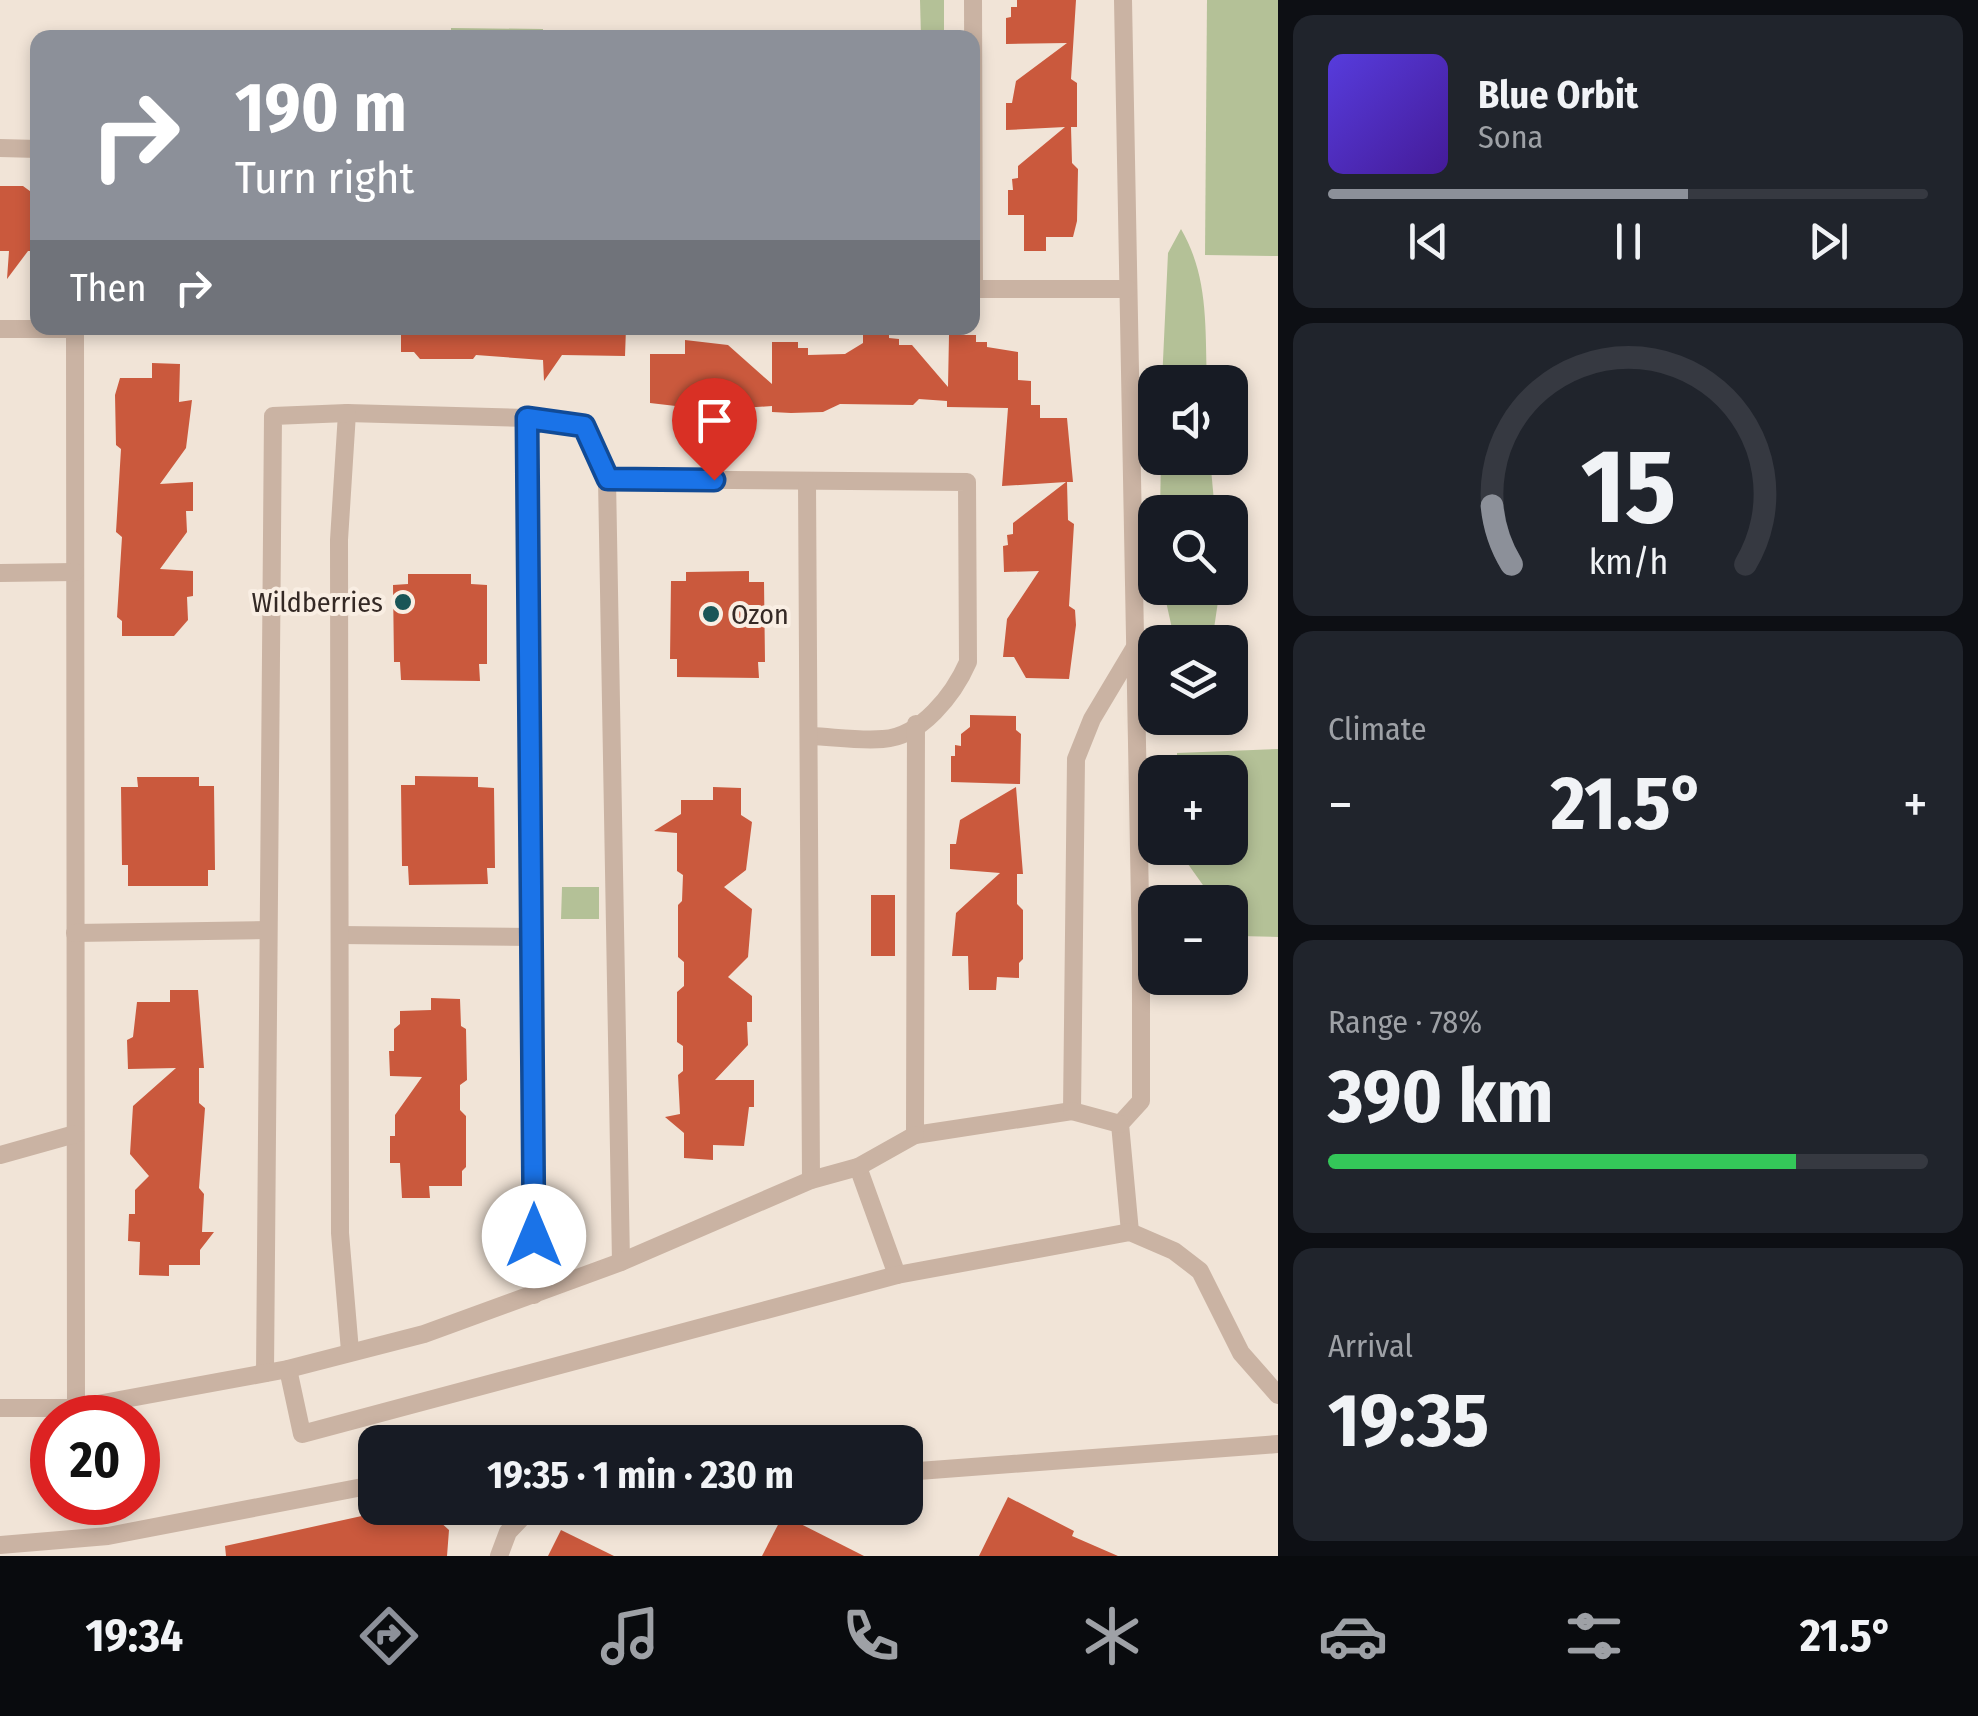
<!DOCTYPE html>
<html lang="en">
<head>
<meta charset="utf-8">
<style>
	:root { --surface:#171b24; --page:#20242c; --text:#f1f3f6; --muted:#9ea1a6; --line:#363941; --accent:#8c9099 }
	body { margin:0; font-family:"Fira Sans Condensed",sans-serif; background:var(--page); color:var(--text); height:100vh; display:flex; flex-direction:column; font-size:38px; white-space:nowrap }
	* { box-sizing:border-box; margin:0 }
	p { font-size:32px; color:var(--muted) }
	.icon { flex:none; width:55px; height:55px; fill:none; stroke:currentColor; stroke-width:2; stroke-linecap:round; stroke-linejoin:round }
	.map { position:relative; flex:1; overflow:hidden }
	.side { display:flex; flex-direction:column; gap:15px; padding:15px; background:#0d0f14; width:700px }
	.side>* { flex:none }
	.hud { position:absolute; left:30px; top:30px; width:950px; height:305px; border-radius:20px; box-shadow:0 5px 15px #0003; background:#8c9099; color:#fff; overflow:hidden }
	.fabs { position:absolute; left:1138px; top:365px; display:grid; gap:20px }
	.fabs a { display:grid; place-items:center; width:110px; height:110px; border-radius:20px; background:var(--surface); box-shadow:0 5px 15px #0003; font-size:50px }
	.speed { position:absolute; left:30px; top:1395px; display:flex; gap:20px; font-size:50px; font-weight:700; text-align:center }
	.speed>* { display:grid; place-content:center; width:130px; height:130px; border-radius:50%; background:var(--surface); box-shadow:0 5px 15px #0003; line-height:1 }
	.speed .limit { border:15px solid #d22; background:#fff; color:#111 }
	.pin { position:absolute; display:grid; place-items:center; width:85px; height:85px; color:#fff; margin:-102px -42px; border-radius:50% 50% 50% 0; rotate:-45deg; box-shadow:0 0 10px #0007 }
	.pin .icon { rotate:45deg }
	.me { position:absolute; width:110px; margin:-55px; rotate:0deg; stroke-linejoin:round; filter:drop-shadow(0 0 8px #0008) }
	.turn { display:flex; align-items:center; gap:35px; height:210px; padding:0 40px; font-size:45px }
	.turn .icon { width:130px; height:130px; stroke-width:2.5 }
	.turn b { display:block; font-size:70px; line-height:85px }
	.then { display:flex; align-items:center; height:95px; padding:0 40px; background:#0003; gap:20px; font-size:38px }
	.big { font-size:75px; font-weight:700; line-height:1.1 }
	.side .card { flex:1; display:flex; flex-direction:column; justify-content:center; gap:15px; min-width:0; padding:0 35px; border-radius:20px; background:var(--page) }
	.side .dial { align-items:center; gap:0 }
	.dial svg { height:260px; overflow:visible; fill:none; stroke:var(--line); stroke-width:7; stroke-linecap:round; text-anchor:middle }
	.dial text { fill:var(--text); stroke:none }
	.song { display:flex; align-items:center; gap:30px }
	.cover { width:120px; height:120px; border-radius:15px; background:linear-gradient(135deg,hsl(250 70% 55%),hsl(260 70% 35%)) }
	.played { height:10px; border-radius:5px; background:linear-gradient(90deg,var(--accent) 60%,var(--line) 60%) }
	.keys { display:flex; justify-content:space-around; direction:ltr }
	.heat { display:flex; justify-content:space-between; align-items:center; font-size:55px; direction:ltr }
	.charge { height:15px; border-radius:8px; background:linear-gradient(90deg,#34c759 78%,var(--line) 0) }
	.trip { position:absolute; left:358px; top:1425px; width:565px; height:100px; border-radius:20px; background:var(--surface); box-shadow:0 5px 15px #0003; font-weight:700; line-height:100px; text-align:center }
	.menu { display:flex; height:160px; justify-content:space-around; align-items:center; background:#090b0e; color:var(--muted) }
	.menu .icon { width:70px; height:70px }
	.menu .active { color:var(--accent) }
	.menu b { font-size:45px; color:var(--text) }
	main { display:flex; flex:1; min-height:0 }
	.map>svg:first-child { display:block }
	.green { fill:#b4c197 }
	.building { fill:#ca593d }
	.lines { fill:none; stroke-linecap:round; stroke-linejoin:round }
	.lane { stroke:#cab3a3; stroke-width:18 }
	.route-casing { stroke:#114b97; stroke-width:25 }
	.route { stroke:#1a73e8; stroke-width:18 }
	.poi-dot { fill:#1a5557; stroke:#f9eee3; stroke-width:4 }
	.labels { text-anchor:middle; stroke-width:8; stroke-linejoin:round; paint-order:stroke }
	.poi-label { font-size:28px; fill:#342925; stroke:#f9eee3; text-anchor:end }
</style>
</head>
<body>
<main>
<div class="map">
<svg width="1278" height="1556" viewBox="0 0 1278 1556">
	<rect width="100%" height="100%" fill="#f1e4d7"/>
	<!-- green -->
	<g class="green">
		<polygon points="920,0 944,0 944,37 921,37"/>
		<polygon points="1207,0 1278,0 1278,256 1205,255"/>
		<polygon points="451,28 543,29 543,37 451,37"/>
		<path d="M1181 229C1209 277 1205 328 1207 382H1162L1168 253Z"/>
		<polygon points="1161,458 1210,458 1215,512 1160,512"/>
		<polygon points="1163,588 1220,588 1212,642 1175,642"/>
		<polygon points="1278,749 1278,937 1239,936 1230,923 1230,902 1215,902 1178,850 1230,848 1230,772 1177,772 1177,753"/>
		<polygon points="562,887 599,887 599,919 561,919"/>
	</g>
	<!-- building -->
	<g class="building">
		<polygon points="1017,0 1076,0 1071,79 1077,83 1077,127 1071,127 1072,163 1078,169 1077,221 1073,237 1046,237 1046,251 1024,251 1024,215 1008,215 1008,190 1013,190 1012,179 1018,178 1018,166 1065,127 1006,130 1006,103 1012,103 1016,81 1067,43 1006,44 1006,18 1011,17 1011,7 1017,7"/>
		<polygon points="0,186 23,186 38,197 38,251 28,251 7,279 9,251 0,251"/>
		<polygon points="401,328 626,328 625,356 562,355 544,381 543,360 476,355 473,359 420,359 414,352 401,352"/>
		<polygon points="863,333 889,333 889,338 899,339 899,345 912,345 948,387 949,335 976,335 976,342 987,342 987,347 1018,352 1018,380 1031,381 1031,405 1040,405 1040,418 1067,418 1073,482 1067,482 1068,520 1074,524 1069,606 1075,610 1076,625 1069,679 1026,678 1014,657 1003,657 1007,619 1039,571 1004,572 1003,546 1008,545 1007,535 1013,534 1013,523 1066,482 1002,486 1008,408 947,407 947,401 919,399 913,405 840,404 823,412 791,413 772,412 772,406 710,410 650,403 650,354 685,354 685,340 728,345 772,384 772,342 798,342 798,348 808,348 808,355 845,354 863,343"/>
		<polygon points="152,363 180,364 179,402 192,400 186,448 160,484 193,482 193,511 186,511 187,532 160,569 193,571 193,596 187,597 188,620 174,636 122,636 122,621 117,617 122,537 116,532 121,449 116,445 115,395 120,378 152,378"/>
		<polygon points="749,571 749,582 764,582 765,662 758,662 759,678 677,677 677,659 670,659 671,581 686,581 686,572"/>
		<polygon points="408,574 471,574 471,584 487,585 487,664 479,664 480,681 401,680 400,662 394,662 393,585 408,584"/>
		<polygon points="970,715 1016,716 1016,730 1021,734 1020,784 951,782 951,756 955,756 955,745 961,746 961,734 970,727"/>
		<polygon points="415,776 478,777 478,787 494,788 495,868 487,868 488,884 409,885 408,866 402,866 401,785 415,785"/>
		<polygon points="137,777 199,777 199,786 214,786 215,870 208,870 208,886 128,886 128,865 122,865 121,787 138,787"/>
		<polygon points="713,787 741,788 741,815 752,822 746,870 724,887 752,909 748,957 728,977 752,996 752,1022 747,1022 748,1045 715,1080 754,1080 754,1107 749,1107 744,1146 713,1145 713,1160 684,1158 684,1133 665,1117 680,1114 678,1075 683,1071 683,1046 677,1042 677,992 684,986 684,962 678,957 678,905 682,901 683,875 677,871 677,833 654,831 681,814 681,800 713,800"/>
		<polygon points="1016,787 1023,874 1017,874 1017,904 1023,910 1023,959 1019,963 1019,978 997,977 996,990 969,990 968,956 952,956 956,913 1000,873 950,869 950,844 956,844 960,820"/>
		<rect x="871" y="895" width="24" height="61"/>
		<polygon points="170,990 198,990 204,1068 199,1068 199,1103 205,1108 199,1188 204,1194 202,1232 214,1232 200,1250 200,1265 169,1265 169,1276 139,1275 140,1242 128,1241 129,1214 135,1214 135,1190 149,1176 130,1154 133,1106 176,1068 128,1069 127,1040 133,1037 137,1002 170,1002"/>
		<polygon points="431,998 460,999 461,1026 466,1029 467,1080 460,1085 460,1110 466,1116 466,1167 462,1171 462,1186 429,1186 430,1198 402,1198 400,1163 390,1163 390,1136 395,1136 395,1115 422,1077 390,1076 389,1051 394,1051 394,1029 400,1024 400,1011 431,1010"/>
		<polygon points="1008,1497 1074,1531 1072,1536 1118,1556 979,1556"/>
		<polygon points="427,1510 449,1530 447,1556 226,1556 225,1546 380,1512 381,1518"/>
		<polygon points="783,1515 864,1556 762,1556"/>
		<polygon points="561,1530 614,1556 548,1556"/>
	</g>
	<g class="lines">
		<!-- lane -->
		<g class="lane">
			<polyline points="973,0 974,289"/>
			<polyline points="1123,0 1141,955 1141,1101 1120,1124 1130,1232"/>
			<polyline points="0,148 38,149"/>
			<polyline points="972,289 1128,289"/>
			<polyline points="0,329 75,329 76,1408"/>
			<polyline points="527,418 534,1295"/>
			<path d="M607 479 967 482 968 662C954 694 921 737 883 739 860 741 834 737 811 736"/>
			<polyline points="807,481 811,1180"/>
			<polyline points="0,573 75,572"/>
			<polyline points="916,724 915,1135 1072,1111 1076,759 1092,719 1135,647"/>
			<polyline points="75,933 268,930"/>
			<polyline points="340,935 532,937"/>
			<polyline points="1072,1111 1120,1124"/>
			<polyline points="0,1155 75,1134"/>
			<polyline points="858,1167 897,1275"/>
			<polyline points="350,1351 340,1233 339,540 347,413 527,418 584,425 607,479 621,1262"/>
			<polyline points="288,1369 302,1434 897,1275 1130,1232 1174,1251 1200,1271 1241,1353 1278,1395"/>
			<polyline points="265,1373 273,416 347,413"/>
			<polyline points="0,1408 76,1408 288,1369 424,1334 621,1262 811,1180 858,1167 915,1135"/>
			<polyline points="905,1472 1278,1444"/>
			<polyline points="0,1545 108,1536 373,1485"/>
			<polyline points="499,1556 508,1532 531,1508"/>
		</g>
	</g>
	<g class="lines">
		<!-- route casing -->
		<g class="route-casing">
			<polyline id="route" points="534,1236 527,418 584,426 608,479 714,480"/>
		</g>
		<!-- route -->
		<use href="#route" class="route"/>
	</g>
	<!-- markers -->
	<g class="poi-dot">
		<circle cx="403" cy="602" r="10"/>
		<circle cx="711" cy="614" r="10"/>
	</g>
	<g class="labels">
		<!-- poi labels -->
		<g class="poi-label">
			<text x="383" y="612">Wildberries</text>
			<text x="731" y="624" text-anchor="start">Ozon</text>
		</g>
	</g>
</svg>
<div class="fabs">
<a><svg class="icon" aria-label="sound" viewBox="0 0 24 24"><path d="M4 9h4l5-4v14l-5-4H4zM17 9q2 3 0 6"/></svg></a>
<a><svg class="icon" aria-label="search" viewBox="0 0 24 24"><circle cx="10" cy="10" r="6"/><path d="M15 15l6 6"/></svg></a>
<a><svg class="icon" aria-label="layers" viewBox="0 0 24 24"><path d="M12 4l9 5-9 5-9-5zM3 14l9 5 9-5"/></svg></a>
<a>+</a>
<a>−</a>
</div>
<div class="speed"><div class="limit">20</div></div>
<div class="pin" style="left:714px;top:480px;background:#d93025"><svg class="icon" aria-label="arrive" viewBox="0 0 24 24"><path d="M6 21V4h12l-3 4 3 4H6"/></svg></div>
<svg class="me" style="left:534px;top:1236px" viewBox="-20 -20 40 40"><circle r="19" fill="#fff"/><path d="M0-13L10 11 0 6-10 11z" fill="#1a73e8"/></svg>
<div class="trip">19:35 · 1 min · 230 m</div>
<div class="hud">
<div class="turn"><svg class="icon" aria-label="right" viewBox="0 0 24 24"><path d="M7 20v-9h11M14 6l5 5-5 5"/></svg><div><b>190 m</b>Turn right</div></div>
<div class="then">Then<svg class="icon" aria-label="right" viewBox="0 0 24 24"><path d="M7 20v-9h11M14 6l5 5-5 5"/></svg></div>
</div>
</div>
<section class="side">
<div class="card">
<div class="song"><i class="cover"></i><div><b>Blue Orbit</b><p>Sona</p></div></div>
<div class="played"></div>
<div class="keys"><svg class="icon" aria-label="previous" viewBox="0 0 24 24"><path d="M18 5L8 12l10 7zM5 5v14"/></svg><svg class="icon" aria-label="pause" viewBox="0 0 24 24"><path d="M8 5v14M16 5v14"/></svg><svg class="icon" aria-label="next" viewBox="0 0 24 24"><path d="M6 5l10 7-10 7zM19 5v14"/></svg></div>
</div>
<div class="card dial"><svg viewBox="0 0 100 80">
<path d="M14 69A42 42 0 1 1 86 69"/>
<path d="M14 69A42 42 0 0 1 8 51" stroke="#8c9099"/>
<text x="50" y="56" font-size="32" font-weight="700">15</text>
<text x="50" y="72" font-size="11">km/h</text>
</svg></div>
<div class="card"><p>Climate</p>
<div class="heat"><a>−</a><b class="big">21.5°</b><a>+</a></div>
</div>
<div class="card"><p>Range · 78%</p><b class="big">390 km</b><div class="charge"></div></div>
<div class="card"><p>Arrival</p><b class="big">19:35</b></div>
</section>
</main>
<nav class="menu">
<b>19:34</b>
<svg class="icon active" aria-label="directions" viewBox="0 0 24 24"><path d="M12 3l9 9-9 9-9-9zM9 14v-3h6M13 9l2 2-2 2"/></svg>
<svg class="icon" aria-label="music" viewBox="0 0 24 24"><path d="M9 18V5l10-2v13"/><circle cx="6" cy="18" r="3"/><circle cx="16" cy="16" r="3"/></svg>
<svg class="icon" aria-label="phone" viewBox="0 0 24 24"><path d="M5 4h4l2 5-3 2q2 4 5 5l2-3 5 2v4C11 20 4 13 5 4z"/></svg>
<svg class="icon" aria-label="climate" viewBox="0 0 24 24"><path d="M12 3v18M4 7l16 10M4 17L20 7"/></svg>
<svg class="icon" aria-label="car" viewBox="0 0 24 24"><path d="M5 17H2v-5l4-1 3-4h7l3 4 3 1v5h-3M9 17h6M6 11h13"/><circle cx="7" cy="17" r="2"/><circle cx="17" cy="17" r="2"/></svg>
<svg class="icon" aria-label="filters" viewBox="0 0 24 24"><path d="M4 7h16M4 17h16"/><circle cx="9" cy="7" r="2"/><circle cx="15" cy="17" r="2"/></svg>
<b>21.5°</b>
</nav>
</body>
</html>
